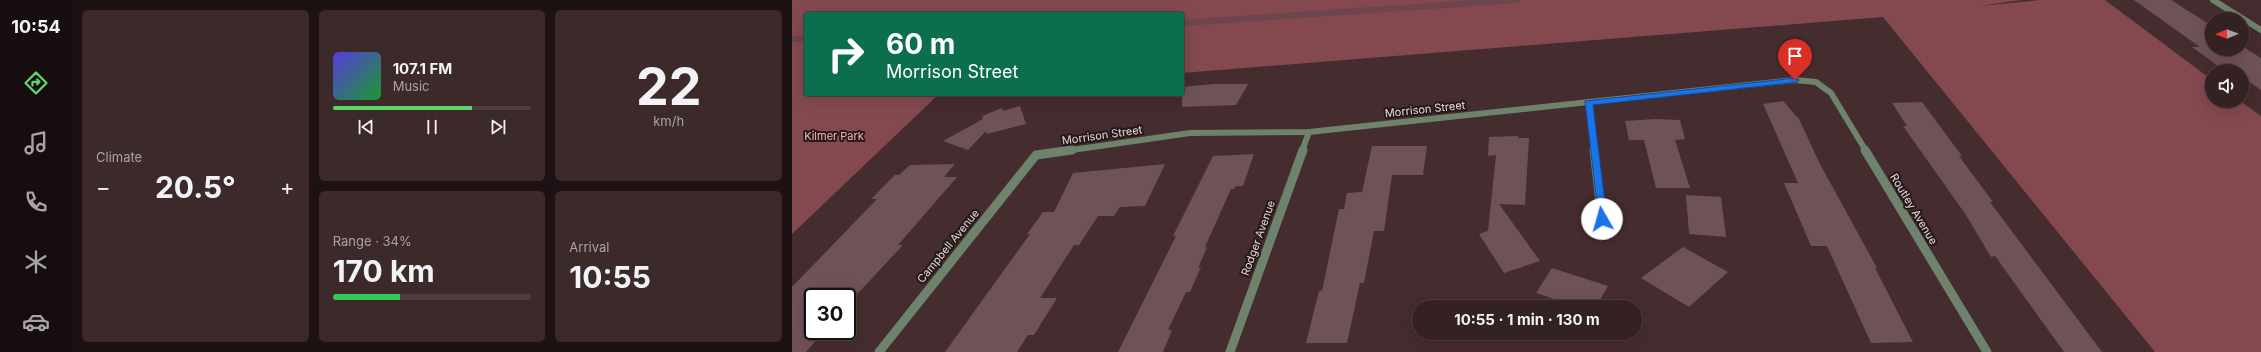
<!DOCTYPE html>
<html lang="en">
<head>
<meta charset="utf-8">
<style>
	:root { --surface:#342122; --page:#3c292a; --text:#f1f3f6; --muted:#a9a3a5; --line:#4e3e40; --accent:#61d46a }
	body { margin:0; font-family:Inter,sans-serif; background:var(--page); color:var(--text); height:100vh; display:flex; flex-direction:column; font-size:15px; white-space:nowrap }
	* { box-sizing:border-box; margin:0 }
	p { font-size:13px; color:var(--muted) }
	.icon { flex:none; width:22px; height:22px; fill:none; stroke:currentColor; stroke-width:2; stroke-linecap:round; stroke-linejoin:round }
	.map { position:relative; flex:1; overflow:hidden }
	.sheet { display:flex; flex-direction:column; gap:10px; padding:10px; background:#1d1213; width:720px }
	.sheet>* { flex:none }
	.hud { position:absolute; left:12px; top:12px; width:380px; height:84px; border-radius:4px; box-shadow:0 4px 16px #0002,0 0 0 1px var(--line); background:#0b6e4f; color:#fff; overflow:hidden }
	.needle { width:26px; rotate:269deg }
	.buttons { position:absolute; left:1413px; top:12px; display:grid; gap:8px }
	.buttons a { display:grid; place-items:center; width:44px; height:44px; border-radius:50%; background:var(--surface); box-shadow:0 4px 16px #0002,0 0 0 1px var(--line); font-size:20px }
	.speed { position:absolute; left:12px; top:288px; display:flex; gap:8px; font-size:20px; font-weight:700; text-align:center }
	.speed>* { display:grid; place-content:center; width:52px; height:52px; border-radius:50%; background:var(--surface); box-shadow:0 4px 16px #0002,0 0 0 1px var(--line); line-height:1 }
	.speed .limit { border:2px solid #111; border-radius:6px; background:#fff; color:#111 }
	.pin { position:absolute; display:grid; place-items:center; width:34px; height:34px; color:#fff; margin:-41px -17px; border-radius:50% 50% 50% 0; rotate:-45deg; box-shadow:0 0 4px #0007 }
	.pin .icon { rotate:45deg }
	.me { position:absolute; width:44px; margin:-22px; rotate:353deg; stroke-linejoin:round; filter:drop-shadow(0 0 3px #0008) }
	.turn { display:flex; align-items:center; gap:14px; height:84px; padding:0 16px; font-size:18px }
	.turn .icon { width:52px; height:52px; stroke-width:2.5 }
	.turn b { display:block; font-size:28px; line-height:34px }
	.big { font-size:30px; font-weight:700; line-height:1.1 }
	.sheet .tile { flex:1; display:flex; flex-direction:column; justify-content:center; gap:6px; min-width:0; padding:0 14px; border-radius:6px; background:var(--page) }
	.sheet .dial { align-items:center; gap:0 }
	.dial b { font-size:52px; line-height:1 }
	.song { display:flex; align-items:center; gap:12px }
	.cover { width:48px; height:48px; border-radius:6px; background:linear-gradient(135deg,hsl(250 70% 55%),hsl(130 70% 35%)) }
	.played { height:4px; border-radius:2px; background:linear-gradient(90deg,var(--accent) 70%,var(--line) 70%) }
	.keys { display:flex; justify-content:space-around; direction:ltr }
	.heat { display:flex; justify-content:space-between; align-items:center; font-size:22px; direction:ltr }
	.charge { height:6px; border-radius:3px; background:linear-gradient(90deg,#34c759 34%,var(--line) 0) }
	.sheet .tiles { flex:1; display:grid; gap:10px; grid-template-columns:repeat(3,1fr) }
	.tile:first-child { grid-row:span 2 }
	.trip { position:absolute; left:620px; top:300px; width:230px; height:40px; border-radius:20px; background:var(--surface); box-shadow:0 4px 16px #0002,0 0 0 1px var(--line); font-weight:700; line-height:40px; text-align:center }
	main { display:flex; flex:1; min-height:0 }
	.tabs { display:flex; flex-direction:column; width:72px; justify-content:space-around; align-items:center; background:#150d0e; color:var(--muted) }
	.tabs .icon { width:28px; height:28px }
	.tabs .selected { color:var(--accent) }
	.tabs b { font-size:18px; color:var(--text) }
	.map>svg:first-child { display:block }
	.green { fill:#83494f }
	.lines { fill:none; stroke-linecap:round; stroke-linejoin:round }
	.stream { stroke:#6c454d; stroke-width:6 }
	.building { fill:#6f5255 }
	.minor-far1 { stroke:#6d836c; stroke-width:6 }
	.minor { stroke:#6d836c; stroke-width:9 }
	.route { fill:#1a73e8; stroke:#114b97 }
	.labels { text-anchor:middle; stroke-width:4; stroke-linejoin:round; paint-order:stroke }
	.street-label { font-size:11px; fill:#ead9da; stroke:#241819 }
	.park-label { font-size:11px; fill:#f8b7bc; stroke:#241819 }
</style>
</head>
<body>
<main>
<nav class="tabs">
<b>10:54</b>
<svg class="icon selected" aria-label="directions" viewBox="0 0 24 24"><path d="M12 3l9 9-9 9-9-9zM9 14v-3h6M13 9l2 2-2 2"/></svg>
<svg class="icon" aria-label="music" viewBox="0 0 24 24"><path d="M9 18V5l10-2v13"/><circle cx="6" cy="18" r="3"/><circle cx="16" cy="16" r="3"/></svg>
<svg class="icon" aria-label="phone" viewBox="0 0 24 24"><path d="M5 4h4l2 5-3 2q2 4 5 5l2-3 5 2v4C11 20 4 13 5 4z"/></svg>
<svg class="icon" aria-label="climate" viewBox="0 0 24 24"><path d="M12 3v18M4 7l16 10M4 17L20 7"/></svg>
<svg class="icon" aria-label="car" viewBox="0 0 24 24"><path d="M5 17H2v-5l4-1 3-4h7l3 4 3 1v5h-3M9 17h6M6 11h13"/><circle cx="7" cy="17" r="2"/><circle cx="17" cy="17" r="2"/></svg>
</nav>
<section class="sheet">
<div class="tiles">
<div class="tile"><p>Climate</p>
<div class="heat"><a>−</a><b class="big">20.5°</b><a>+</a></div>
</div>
<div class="tile">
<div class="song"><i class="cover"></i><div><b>107.1 FM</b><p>Music</p></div></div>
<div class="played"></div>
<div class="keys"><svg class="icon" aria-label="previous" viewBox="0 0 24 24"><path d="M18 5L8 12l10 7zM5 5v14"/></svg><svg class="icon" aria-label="pause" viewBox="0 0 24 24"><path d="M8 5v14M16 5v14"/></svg><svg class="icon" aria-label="next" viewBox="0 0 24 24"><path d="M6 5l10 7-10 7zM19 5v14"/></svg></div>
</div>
<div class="tile dial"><b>22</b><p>km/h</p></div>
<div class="tile"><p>Range · 34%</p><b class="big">170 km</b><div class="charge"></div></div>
<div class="tile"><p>Arrival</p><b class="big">10:55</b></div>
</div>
</section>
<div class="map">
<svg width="1469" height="352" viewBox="0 0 1469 352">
	<rect width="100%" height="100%" fill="#452c2e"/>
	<!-- green -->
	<polygon class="green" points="0,0 1230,0 1186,6 1249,0 1313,0 1420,80 1420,101 1448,101 1469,116 1469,352 1363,352 1091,17 390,73 390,14 14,14 14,94 147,94 0,234"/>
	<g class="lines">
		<!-- stream -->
		<g class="stream">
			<polyline points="390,23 725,0"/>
			<polyline points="0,39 14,39"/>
		</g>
	</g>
	<!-- building -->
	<g class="building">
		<polygon points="1342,0 1379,0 1420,26 1420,49 1450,49 1450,46 1469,58 1469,90 1450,77 1450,71 1433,71 1400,47 1408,47"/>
		<polygon points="422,84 456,84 444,105 390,107 390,87"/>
		<polygon points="991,101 1007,119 1028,164 1085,268 1083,268 1121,342 1079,343 1035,246 1019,246 992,183 1006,183 971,104"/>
		<polygon points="1130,102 1170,156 1167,156 1201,202 1198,202 1310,352 1272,352 1203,256 1199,257 1174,215 1111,126 1115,126 1100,103"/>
		<polygon points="228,106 234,124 195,134 194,131 176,150 151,141 191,119 190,116 210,108 211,111"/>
		<polygon points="863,119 888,120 893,139 883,140 898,188 864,188 852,140 837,140 833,121"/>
		<polygon points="726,136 726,138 737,138 733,205 707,204 748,261 712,273 687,234 696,231 704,155 696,156 697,137"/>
		<polygon points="580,146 635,146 631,175 600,175 592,231 582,231 572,283 568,283 555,343 514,343 527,291 530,291 547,209 552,209 555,193 570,192"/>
		<polygon points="462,154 451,186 444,186 442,189 439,189 413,247 415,247 406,268 409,267 398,292 394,292 376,330 380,330 371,352 326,352 384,236 381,236 421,156"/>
		<polygon points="163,164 152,177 165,177 106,245 111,245 55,305 55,297 21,297 21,331 32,331 14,352 0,352 0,287 85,199 79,199 103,175 107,175 118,165"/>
		<polygon points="373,164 353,206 328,207 322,216 306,216 287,245 282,245 248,298 265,298 242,335 236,335 225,352 153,352 238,234 235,234 251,212 262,212 281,173"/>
		<polygon points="894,195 929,197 934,237 897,234"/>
		<polygon points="891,247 936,272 897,307 849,278"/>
		<polygon points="760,268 816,286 804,307 786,307 744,293"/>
	</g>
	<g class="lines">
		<!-- minor-far1 -->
		<g class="minor-far1">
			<polyline points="1421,0 1469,30"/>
			<polyline points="796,103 802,151"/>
			<polyline points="273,151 398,133 517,132 1003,80 1024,82 1039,93 1074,151"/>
			<polyline points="510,151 517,132"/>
		</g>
		<!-- minor -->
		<g class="minor">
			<polyline points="802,150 810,219"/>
			<polyline points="1073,150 1195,352"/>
			<polyline points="87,352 244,155 280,150"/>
			<polyline points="438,352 511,150"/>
		</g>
	</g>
	<!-- route -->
	<polygon class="route" points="1003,78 1007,80 1006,82 801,105 815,219 814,221 807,221 793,101"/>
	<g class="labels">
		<!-- street labels -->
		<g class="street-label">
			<text transform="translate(633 109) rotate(-6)" y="4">Morrison Street</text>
			<text transform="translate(310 135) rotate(-8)" y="4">Morrison Street</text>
			<text transform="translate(1122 209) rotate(59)" y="4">Routley Avenue</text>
			<text transform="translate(466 238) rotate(-70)" y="4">Rodger Avenue</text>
			<text transform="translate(156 246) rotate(-51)" y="4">Campbell Avenue</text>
		</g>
		<!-- park labels -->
		<g class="park-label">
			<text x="42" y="140">Kilmer Park</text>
		</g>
	</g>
</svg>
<div class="buttons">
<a><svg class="needle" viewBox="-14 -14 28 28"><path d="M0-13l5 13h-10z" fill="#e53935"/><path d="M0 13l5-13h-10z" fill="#a9a3a5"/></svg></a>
<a><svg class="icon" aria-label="sound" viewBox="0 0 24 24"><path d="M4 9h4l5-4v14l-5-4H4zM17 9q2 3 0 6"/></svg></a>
</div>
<div class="speed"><div class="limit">30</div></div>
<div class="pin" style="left:1003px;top:80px;background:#d93025"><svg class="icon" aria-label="arrive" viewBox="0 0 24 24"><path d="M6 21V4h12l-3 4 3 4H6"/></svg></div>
<svg class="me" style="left:810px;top:219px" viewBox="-20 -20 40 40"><circle r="19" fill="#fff"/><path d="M0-13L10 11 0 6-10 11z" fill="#1a73e8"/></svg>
<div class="trip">10:55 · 1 min · 130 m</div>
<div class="hud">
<div class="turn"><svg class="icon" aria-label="right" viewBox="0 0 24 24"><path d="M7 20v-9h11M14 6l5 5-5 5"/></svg><div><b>60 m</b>Morrison Street</div></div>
</div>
</div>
</main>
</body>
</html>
